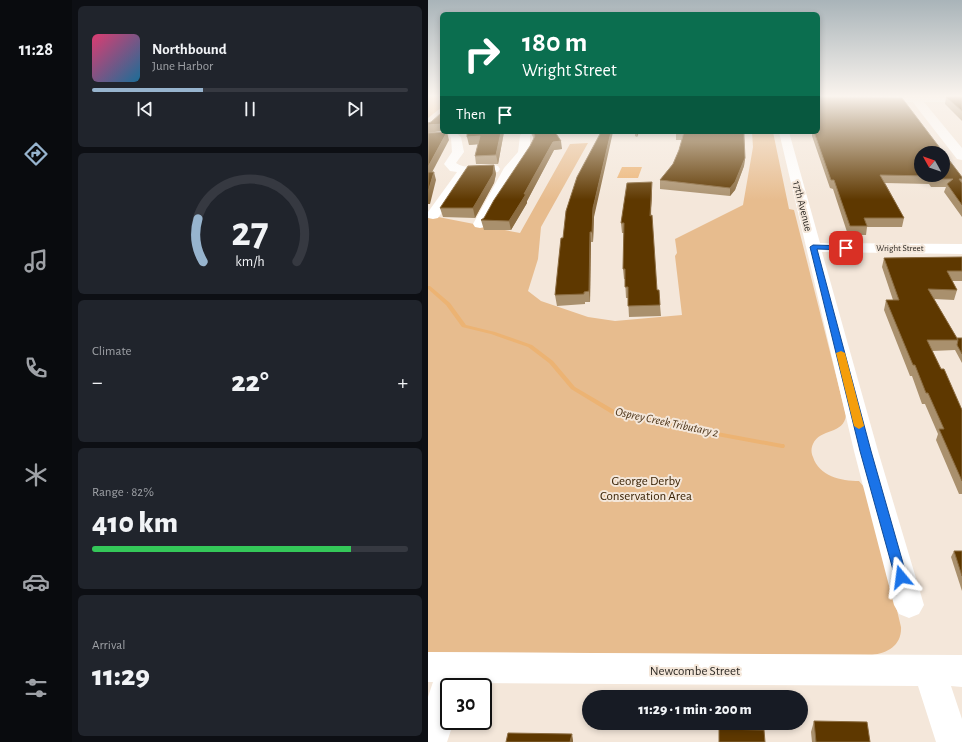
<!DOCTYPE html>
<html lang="en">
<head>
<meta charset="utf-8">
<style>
	:root { --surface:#171b24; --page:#20242c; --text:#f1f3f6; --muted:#9ea1a6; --line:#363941; --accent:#97b4ce }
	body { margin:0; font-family:"Alegreya Sans",sans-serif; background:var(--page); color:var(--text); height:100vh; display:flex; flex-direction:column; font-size:15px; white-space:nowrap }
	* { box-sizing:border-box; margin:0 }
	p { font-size:13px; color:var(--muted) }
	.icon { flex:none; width:22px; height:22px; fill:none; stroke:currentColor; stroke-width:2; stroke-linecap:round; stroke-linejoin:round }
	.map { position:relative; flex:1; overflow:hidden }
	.details { display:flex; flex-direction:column; gap:6px; padding:6px; background:#0d0f14; width:356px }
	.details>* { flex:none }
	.hud { position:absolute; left:12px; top:12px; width:380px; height:122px; border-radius:6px; box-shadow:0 2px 6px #0003; background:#0b6e4f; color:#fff; overflow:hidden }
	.needle { width:26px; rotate:310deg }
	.tools { position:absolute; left:486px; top:146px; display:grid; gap:8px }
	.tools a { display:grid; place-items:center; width:36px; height:36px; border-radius:50%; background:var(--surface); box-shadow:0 2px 6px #0003; font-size:20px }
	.speed { position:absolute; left:12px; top:678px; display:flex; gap:8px; font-size:20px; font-weight:700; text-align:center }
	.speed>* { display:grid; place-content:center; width:52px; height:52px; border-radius:50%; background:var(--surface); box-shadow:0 2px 6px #0003; line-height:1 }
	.speed .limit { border:2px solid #111; border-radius:6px; background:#fff; color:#111 }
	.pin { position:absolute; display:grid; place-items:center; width:34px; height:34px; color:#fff; margin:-17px; border-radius:8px; box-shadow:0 2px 6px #0006 }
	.me { position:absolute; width:44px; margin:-22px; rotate:344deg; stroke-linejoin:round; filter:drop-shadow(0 0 3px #0008) }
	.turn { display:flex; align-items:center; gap:14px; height:84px; padding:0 16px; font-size:18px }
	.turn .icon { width:52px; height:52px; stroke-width:2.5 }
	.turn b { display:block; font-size:28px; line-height:34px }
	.then { display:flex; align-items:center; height:38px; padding:0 16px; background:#0003; gap:8px; font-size:15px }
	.big { font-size:30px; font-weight:800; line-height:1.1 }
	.details .card { flex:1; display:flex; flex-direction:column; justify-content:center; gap:6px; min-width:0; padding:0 14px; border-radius:6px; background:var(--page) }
	.details .dial { align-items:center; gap:0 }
	.dial svg { height:104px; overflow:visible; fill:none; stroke:var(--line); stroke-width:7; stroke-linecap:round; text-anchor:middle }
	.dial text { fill:var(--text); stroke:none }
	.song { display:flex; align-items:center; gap:12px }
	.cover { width:48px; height:48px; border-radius:6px; background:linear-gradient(135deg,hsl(340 70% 55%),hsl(200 70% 35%)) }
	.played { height:4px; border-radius:2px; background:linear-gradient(90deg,var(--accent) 35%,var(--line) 35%) }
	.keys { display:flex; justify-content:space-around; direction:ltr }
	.heat { display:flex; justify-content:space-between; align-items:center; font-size:22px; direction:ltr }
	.charge { height:6px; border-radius:3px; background:linear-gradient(90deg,#34c759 82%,var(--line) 0) }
	.trip { position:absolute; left:154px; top:690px; width:226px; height:40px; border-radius:20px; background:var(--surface); box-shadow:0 2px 6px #0003; font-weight:800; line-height:40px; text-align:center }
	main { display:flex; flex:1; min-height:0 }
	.dock { display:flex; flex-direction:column; width:72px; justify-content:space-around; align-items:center; background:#090b0e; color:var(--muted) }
	.dock .icon { width:28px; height:28px }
	.dock .on { color:var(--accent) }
	.dock b { font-size:18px; color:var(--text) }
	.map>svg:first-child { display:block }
	.green { fill:#e7bc8e }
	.water { fill:#ecb373 }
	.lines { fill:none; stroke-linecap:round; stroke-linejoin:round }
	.stream { fill:#ecb373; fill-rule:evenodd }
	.street { fill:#fff; fill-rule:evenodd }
	.secondary { fill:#fff; fill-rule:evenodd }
	.wall { fill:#a9906d }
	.shaded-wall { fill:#8b6c41 }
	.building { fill:#5e3800; stroke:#8b6c41; fill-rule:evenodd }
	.route { fill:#1a73e8; stroke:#114b97 }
	.slow { fill:#f59e0b }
	.labels { text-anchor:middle; stroke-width:4; stroke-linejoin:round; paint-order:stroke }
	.far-street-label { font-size:9px; fill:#2d2924; stroke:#f4e7da }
	.street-label { font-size:11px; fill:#2d2924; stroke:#f4e7da }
	.water-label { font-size:12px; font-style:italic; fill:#493115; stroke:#f4e7da }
	.near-park-label { font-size:13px; fill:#3a2306; stroke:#f4e7da }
	.near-street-label { font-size:13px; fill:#2d2924; stroke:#f4e7da }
</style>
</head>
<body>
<main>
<nav class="dock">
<b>11:28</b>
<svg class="icon on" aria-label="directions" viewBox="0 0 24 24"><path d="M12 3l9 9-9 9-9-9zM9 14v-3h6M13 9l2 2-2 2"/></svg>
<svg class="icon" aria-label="music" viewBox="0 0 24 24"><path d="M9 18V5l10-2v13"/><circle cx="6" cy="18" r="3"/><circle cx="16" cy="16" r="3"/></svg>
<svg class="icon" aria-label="phone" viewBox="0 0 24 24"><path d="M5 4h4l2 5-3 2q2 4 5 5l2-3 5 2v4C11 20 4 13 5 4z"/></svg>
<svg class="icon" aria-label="climate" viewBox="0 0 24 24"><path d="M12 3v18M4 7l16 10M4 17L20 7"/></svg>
<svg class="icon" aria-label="car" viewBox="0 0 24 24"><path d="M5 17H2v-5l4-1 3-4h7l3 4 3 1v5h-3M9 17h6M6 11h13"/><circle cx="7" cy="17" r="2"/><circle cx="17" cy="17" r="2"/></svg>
<svg class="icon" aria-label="filters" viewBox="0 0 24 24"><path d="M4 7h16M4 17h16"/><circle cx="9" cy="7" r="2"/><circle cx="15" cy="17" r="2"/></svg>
</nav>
<section class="details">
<div class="card">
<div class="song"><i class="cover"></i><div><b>Northbound</b><p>June Harbor</p></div></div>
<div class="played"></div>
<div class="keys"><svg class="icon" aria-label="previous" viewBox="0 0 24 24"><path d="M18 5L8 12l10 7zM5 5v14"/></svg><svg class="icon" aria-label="pause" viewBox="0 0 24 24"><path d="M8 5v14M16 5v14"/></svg><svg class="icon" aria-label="next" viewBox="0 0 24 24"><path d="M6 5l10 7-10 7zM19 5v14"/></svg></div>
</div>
<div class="card dial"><svg viewBox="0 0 100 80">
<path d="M14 69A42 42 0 1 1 86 69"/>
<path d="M14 69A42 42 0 0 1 10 36" stroke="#97b4ce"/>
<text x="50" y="56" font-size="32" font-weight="700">27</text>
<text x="50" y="72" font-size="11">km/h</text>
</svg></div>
<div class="card"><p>Climate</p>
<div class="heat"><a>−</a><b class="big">22°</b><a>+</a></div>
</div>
<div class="card"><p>Range · 82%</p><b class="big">410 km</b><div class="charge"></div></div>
<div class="card"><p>Arrival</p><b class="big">11:29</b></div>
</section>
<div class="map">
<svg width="534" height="742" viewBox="0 0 534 742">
	<rect width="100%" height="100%" fill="#f4e7da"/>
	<!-- green -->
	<g class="green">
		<polygon points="0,96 13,96 9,100 14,99 14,107 0,118"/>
		<path d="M324 132H345L361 209 366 210 418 415C416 435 392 428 385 444 383 448 383 453 385 457 391 476 413 481 431 481L441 493 473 627C474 645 460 653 444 655L0 652V215L92 233 142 144 160 143 113 227 110 259 100 291 113 301 160 317 187 321 254 315 247 256 249 253 247 239 315 205 325 147Z"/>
	</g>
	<!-- water -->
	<polygon class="water" points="194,167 214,167 210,178 189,178"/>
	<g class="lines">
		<!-- stream -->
		<polygon class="stream" points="0,286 2,286 22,303 38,325 67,332 104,345 125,361 147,387 188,411 262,427 354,444 356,444 357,446 356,448 354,448 262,431 184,414 143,389 121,363 100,347 63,334 34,327 18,305 0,289"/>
		<!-- street -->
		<g class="street">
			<polygon points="488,96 492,99 487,102 447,102 442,99 446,96"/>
			<path d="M27 132 33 137 36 152 28 163C38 170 55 166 66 165L70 166 72 169 70 172 41 174 10 218 5 219 0 218V212L29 172 22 171 16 164 24 152 23 138 21 135 22 133Z"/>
			<polygon points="94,132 104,132 102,136 102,153 87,169 57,227 52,228 47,227 45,224 76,168 90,152 92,136"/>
			<polygon points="351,132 361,132 392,243 534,244 534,254 394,252 450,451 496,605 491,614 481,618 471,614 466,605 426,451"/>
			<polygon points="0,652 534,655 534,687 523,686 534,719 534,742 508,742 490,686 37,683 36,687 21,687 21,721 26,721 19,742 0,742 0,697 5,682 0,682"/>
		</g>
		<!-- secondary -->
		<polygon class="secondary" points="480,96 534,96 534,102 496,102 534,148 534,160 529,159"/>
	</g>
	<!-- wall -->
	<g class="wall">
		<polygon points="534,96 534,121 517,104 518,97"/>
		<polygon points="76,132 70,164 48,164 47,156 50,144 41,145"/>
		<polygon points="103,132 127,132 134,149 126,150 99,201 99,203 83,230 56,230 53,220 56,218 102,146 106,139 104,135"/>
		<polygon points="207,132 211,132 209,137 207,136"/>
		<polygon points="248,132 316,132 317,158 316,166 307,190 302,196 232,189 232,180 245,164 251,150 254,140 248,140"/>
		<polygon points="384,132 390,132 534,177 534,217 516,192 518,187 503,187 501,184 457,183 476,218 474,227 439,227 438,235 420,235 405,189 402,188 384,136"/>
		<polygon points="66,165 68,174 66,183 47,218 15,217 12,208"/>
		<polygon points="224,191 223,216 229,290 232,305 233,316 201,317 200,298 198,298 197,279 196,279 195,269 196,233 194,233 193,223"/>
		<polygon points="166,217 165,242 163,242 162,302 157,302 157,304 129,306 127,295 135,238"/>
		<polygon points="534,257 534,281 524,281 529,290 526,300 506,299 529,338 534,338 534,363 527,350 504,351 513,369 534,410 534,494 531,494 508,440 510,434 497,404 494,404 484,376 482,376 456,310 458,300 465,300 454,267 456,258"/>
		<polygon points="526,551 534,551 534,591 523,557"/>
		<polygon points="386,721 442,742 384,742 383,732"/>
	</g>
	<!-- shaded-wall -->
	<g class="shaded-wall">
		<polygon points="14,124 14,131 0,133 0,125"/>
		<polygon points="19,132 21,140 0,180 0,167"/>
		<polygon points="73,132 76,132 70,164 68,155"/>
		<polygon points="183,132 185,132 166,217 165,242 164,232 165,208"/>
		<polygon points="209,132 211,132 209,137"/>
		<polygon points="52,136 53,144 41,145 39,137"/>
		<polygon points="133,141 134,149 126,150 99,201 99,203 83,230 81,221 125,142"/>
		<polygon points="317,158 316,166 307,190 302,196 302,188"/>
		<polygon points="66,165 68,174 66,183 47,218 45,208"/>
		<polygon points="6,172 8,180 2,204 0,204 0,192"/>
		<polygon points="224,182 224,191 222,225 222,216"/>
		<polygon points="162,232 163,242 162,302 161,291"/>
		<polygon points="144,734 145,740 145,742 142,742"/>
	</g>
	<!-- building -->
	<g class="building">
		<polygon points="534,96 534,111 518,97 527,96"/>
		<path d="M390 97 474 98 534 177V179H531L534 183V205L519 184 525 179H505L503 176 452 175 476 218H436L439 226H422L406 180H403L386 132H390ZM493 153H515V175H493Z"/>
		<polygon points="14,110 14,124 0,125 0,123 3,122 13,113"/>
		<polygon points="19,132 0,167 0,133"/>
		<polygon points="39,132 73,132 68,155 47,156 52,136 39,137"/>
		<polygon points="105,132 127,132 133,141 125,142 96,194 98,194 81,221 53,220 56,218 66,200 102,146 107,136"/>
		<polygon points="173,132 183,132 165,208 164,232 162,232 161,291 156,292 156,294 127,295 133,238 135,238 138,211 149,177"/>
		<polygon points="248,132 316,132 316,137 317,158 307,182 302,188 232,180 245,164 251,150 256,132"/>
		<polygon points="66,165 65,174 45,208 12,208 40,166"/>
		<polygon points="0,172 6,172 0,192"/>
		<polygon points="224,182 222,216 224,215 229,290 231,290 232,305 200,306 200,287 197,287 197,269 195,269 196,223 193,223 199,183"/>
		<polygon points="534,257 534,271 519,271 529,290 500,289 530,340 499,340 513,369 516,369 534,410 534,481 511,429 516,429 500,393 498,393 487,365 485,365 458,300 471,300 456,258"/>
		<polygon points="529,338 534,338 534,354 529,345 530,340"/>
		<polygon points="526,551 534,551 534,576"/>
		<polygon points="386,721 439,722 442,742 388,742"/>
		<polygon points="291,729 336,730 337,742 291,742"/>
		<polygon points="80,733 144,734 142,742 78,742"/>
	</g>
	<!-- sky -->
	<linearGradient id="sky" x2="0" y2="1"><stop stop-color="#a9b4b9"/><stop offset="0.48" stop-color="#faf4ee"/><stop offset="1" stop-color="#faf4ee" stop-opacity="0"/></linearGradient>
	<rect width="534" height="200" fill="url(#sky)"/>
	<!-- route -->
	<polygon class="route" points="385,245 418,246 421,248 418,250 389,249 443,451 479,577 477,580 473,582 468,580 467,577 432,451 382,247"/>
	<!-- slow -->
	<polygon class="slow" points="413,351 417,353 436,426 431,429 426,426 408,353"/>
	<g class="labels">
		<!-- far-street labels -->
		<g class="far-street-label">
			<text x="472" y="251">Wright Street</text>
		</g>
		<!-- street labels -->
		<g class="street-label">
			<text transform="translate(375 206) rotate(76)" y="4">17th Avenue</text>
		</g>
		<!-- water labels -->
		<g class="water-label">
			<text transform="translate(239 422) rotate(12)" y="4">Osprey Creek Tributary 2</text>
		</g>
		<!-- near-park labels -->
		<g class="near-park-label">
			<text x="218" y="485">George Derby<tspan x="218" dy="15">Conservation Area</tspan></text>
		</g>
		<!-- near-street labels -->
		<g class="near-street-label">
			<text x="267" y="675">Newcombe Street</text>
		</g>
	</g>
</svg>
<div class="tools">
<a><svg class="needle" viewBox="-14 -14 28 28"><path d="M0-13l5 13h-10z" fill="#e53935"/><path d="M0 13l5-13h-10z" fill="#9ea1a6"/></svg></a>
</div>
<div class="speed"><div class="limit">30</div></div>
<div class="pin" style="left:418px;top:248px;background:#d93025"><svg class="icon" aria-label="arrive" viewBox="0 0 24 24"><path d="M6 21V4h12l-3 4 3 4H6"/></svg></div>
<svg class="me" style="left:473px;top:577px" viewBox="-20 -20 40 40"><path d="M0-17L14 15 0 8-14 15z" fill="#1a73e8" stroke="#fff" stroke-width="4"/></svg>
<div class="trip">11:29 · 1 min · 200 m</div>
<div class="hud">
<div class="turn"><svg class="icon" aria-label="right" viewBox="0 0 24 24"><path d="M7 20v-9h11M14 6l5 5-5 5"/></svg><div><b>180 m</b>Wright Street</div></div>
<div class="then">Then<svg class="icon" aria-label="arrive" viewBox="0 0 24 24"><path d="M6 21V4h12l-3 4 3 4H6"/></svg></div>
</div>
</div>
</main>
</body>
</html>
